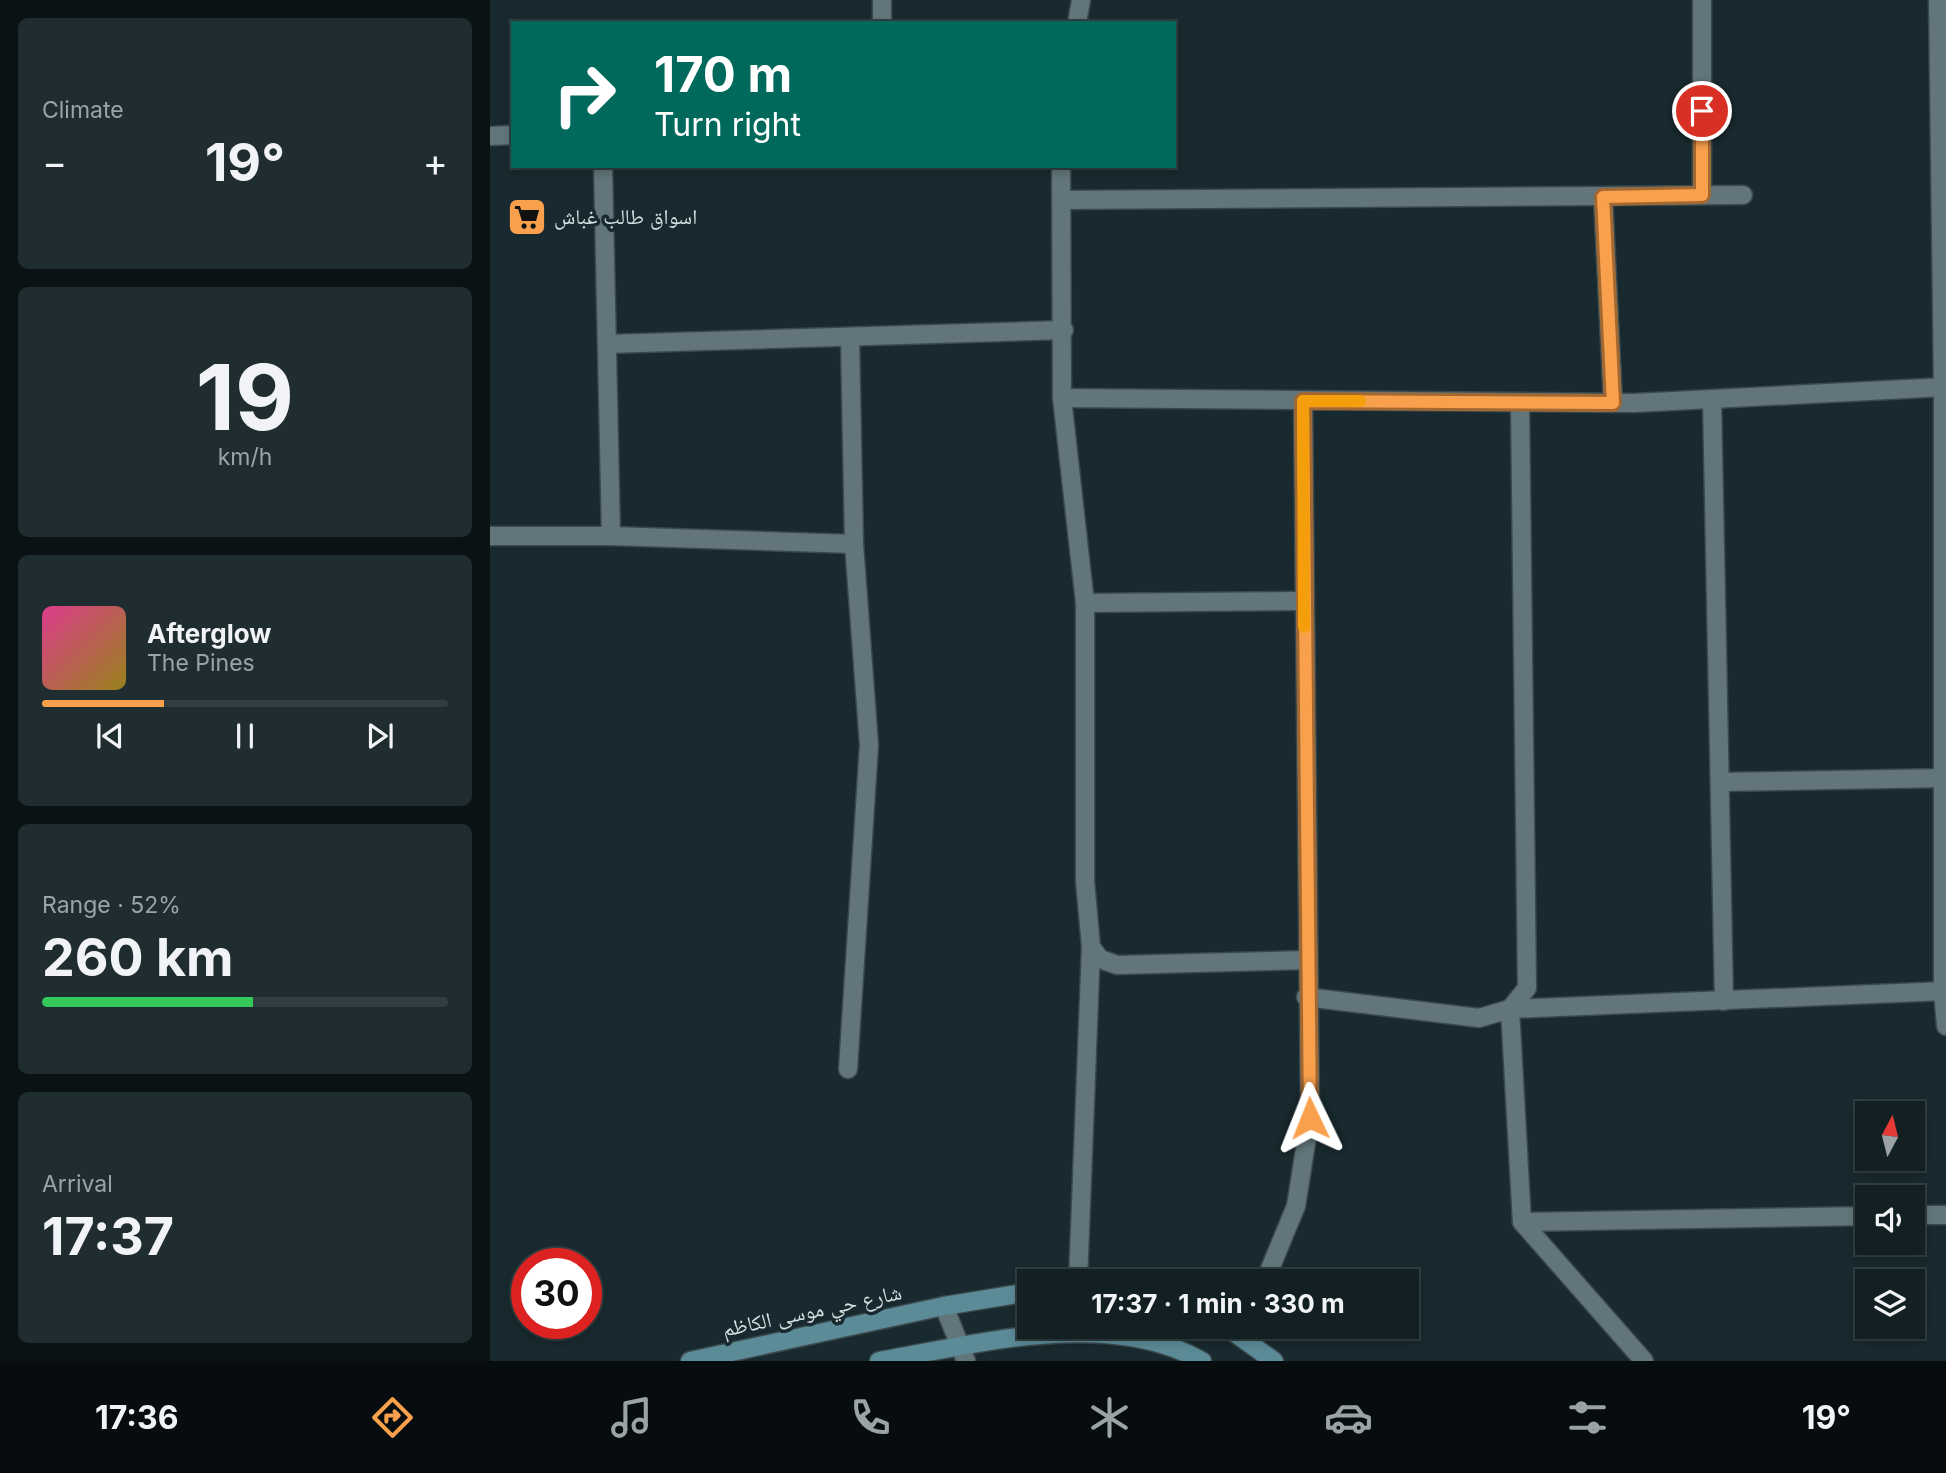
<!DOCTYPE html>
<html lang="en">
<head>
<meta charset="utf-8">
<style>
	:root { --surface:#122023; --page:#1f2d30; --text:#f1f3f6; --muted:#9ca3a6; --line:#313e41; --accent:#f9a04d }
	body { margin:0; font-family:Inter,"Noto Naskh Arabic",sans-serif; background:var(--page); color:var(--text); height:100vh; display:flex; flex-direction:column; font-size:26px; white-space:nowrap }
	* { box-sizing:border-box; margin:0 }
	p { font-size:23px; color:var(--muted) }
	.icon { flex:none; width:38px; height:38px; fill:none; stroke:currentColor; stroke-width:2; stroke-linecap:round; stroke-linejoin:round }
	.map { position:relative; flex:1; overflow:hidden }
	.drawer { display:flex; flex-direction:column; gap:18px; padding:18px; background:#0a1213; width:490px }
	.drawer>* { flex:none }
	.banner { position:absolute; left:21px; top:21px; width:665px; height:147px; border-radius:0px; box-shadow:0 4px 10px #0003,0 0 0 2px var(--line); background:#00695c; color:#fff; overflow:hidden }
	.needle { width:46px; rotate:7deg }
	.fabs { position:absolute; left:1365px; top:1101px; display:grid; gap:14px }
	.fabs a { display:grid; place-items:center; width:70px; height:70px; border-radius:0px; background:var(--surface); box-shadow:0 4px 10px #0003,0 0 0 2px var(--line); font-size:35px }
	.speed { position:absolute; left:21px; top:1248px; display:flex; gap:14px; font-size:35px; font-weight:700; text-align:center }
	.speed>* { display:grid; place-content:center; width:91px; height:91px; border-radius:50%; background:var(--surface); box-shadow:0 4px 10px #0003,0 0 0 2px var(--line); line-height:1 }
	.speed .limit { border:10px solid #d22; background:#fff; color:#111 }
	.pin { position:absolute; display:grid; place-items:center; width:60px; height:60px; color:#fff; margin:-30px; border:4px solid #fff; border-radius:50%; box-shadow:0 2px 7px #0007 }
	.me { position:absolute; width:77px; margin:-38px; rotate:358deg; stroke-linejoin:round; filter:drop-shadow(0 0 5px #0008) }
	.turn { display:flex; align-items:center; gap:24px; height:147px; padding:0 28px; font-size:32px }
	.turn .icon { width:91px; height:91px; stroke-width:2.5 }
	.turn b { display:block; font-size:49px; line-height:60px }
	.big { font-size:52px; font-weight:700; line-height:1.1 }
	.drawer .tile { flex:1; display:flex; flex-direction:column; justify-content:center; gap:10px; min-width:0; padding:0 24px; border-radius:10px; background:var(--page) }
	.drawer .dial { align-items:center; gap:0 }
	.dial b { font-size:91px; line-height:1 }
	.song { display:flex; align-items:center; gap:21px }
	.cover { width:84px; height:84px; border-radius:10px; background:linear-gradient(135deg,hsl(330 70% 55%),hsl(50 70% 35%)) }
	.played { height:7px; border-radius:4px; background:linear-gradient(90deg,var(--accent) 30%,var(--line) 30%) }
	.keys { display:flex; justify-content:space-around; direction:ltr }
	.heat { display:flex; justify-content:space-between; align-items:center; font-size:38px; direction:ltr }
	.charge { height:10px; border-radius:5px; background:linear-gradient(90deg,#34c759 52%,var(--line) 0) }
	.trip { position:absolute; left:527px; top:1269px; width:402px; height:70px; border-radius:0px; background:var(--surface); box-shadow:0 4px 10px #0003,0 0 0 2px var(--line); font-weight:700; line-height:70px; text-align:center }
	.menu { display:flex; height:112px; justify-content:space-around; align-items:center; background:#070d0e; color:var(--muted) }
	.menu .icon { width:49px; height:49px }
	.menu .current { color:var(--accent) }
	.menu b { font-size:32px; color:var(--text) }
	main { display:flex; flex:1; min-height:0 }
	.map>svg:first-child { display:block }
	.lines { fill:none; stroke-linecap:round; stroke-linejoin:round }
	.minor-casing { stroke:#3a484c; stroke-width:21 }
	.secondary-casing { stroke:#3a484c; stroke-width:21 }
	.minor { stroke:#61757b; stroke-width:18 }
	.secondary { stroke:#5c8b98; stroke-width:18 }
	.route-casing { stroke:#a26832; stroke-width:18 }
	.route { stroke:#f9a04d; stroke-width:12 }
	.slow { stroke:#f59e0b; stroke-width:12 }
	.labels { text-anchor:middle; stroke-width:7; stroke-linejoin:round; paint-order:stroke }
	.poi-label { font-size:21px; fill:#d5e0e3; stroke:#182a2f; text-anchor:start }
	.street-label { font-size:21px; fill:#d5e0e3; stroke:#182a2f }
</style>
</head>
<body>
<main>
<section class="drawer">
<div class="tile"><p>Climate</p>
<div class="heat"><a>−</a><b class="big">19°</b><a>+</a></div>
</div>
<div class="tile dial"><b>19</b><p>km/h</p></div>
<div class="tile">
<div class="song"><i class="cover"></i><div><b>Afterglow</b><p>The Pines</p></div></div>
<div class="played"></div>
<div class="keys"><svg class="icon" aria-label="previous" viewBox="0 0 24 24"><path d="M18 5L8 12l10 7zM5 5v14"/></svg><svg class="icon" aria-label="pause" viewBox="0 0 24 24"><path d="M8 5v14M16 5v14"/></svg><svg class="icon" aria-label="next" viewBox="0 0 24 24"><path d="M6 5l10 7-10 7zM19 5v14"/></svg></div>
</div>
<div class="tile"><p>Range · 52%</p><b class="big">260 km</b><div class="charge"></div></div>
<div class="tile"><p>Arrival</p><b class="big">17:37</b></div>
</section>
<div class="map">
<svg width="1456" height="1361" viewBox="0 0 1456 1361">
	<rect width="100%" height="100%" fill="#182a2f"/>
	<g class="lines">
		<!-- minor casing -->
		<g class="minor-casing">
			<g id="minor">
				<polyline points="1448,0 1453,387 1453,991 1456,1026"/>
				<polyline points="392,23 392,0"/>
				<polyline points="587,23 591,0"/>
				<polyline points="0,136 23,135"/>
				<polyline points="113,166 121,536"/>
				<polyline points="571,166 572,398 595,603 595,881 601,947 610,959 627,965 816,960"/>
				<polyline points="1212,195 1212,0"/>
				<polyline points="1113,197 1123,403"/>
				<polyline points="572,200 1253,195"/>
				<polyline points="117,344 574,330"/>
				<polyline points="572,398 1144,403 1456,387"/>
				<polyline points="1222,399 1234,1001"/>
				<polyline points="1030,402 1037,988 1020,1009 1032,1222 1377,1216"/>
				<polyline points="0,536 121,536 364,544"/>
				<polyline points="595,603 814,601"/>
				<polyline points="1230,782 1456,778"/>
				<polyline points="816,997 989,1018 1020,1009 1456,991"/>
				<polyline points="358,1069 379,745 364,544 360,337"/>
				<polyline points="1423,1215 1456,1215"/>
				<polyline points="1032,1222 1154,1361"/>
				<polyline points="588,1281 601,947"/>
				<polyline points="775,1281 806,1206 820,1118 813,401"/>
				<polyline points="454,1306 476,1361"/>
			</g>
		</g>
		<!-- secondary casing -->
		<g class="secondary-casing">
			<g id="secondary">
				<polyline points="735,1326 784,1361"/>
				<polyline points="200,1361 454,1306 539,1292"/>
				<path d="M389 1361C487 1344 619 1308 712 1361"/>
			</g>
		</g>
		<!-- minor -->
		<use href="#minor" class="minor"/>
		<!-- secondary -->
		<use href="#secondary" class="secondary"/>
	</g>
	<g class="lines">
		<!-- route casing -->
		<g class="route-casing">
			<polyline id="route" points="820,1118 813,401 1123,403 1113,197 1212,195 1212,111"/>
		</g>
		<!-- route -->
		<use href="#route" class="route"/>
		<!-- slow -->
		<polyline class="slow" points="814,627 813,401 870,401"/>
	</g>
	<!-- icons -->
	<defs>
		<g id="supermarket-square" transform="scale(2.0125)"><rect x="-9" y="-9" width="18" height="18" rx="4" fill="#f9a04d" stroke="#182a2f"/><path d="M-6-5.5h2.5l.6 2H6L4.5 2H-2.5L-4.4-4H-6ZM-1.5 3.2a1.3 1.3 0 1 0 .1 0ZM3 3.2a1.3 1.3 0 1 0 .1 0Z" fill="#111"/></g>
	</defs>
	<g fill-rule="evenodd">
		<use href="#supermarket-square" x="37" y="217"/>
	</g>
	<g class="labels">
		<!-- poi labels -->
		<g class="poi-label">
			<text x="64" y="224">اسواق طالب غباش</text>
		</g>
		<!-- street labels -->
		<g class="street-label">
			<text transform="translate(322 1311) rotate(-12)" y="7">شارع حي موسى الكاظم</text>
		</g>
	</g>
</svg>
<div class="fabs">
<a><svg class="needle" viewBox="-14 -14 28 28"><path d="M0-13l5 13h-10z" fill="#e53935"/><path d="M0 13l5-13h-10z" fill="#9ca3a6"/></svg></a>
<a><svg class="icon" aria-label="sound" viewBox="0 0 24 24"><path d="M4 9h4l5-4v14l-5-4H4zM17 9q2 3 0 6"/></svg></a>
<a><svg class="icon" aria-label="layers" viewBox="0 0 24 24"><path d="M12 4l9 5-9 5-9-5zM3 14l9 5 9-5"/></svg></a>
</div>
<div class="speed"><div class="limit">30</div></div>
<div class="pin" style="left:1212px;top:111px;background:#d93025"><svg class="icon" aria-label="arrive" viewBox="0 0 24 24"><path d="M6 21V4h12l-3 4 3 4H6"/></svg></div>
<svg class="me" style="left:820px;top:1118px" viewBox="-20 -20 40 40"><path d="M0-17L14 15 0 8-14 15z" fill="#f9a04d" stroke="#fff" stroke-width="4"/></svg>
<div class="trip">17:37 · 1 min · 330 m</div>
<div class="banner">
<div class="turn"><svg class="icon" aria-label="right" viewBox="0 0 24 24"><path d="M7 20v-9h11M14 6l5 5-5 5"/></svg><div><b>170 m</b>Turn right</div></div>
</div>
</div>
</main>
<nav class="menu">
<b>17:36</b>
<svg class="icon current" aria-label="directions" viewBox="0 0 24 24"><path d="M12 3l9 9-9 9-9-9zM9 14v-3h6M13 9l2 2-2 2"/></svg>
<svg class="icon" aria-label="music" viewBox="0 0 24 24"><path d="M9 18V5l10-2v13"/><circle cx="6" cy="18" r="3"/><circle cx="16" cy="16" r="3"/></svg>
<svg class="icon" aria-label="phone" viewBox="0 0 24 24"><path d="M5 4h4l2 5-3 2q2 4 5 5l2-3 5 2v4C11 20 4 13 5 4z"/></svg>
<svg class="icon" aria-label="climate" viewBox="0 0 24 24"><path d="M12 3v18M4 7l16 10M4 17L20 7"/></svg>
<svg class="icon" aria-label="car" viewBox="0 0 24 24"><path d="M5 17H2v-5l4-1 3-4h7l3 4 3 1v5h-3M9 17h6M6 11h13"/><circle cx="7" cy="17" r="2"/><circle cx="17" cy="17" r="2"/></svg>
<svg class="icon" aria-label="filters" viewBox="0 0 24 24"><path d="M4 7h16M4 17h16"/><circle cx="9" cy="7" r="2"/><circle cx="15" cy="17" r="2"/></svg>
<b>19°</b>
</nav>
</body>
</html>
